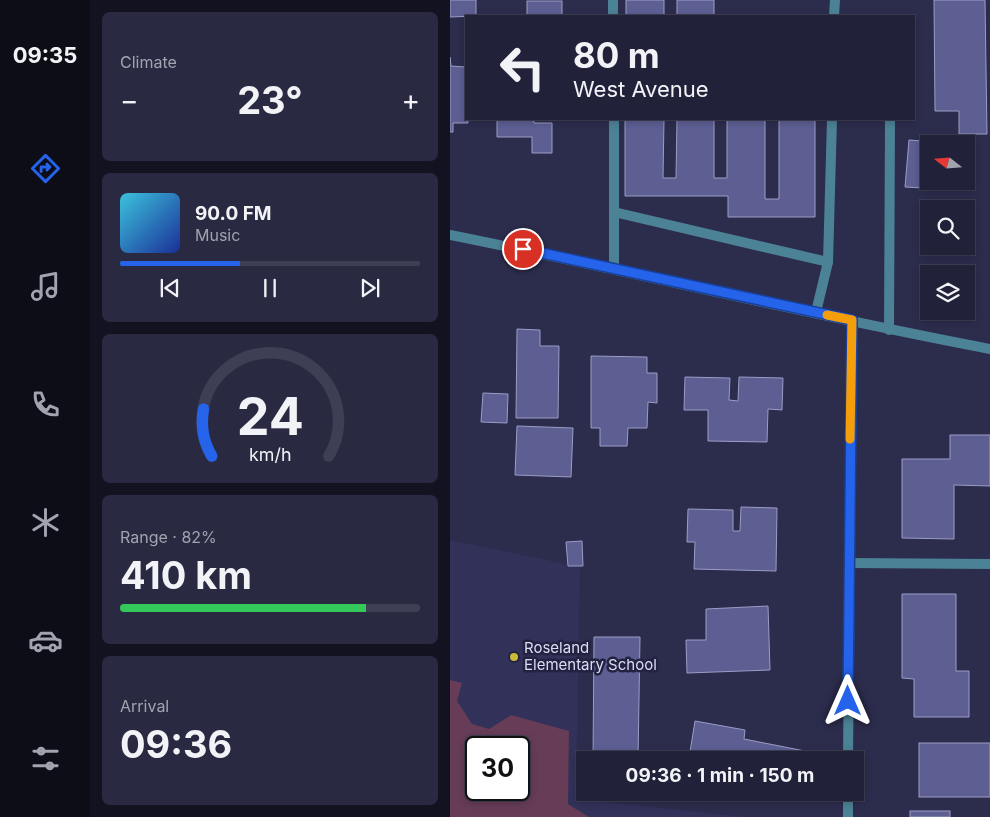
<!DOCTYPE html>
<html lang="en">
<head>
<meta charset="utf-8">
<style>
	:root { --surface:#21213a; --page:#292942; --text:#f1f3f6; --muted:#a2a3af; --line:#3e3e54; --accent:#2563eb }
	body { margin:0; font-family:Inter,sans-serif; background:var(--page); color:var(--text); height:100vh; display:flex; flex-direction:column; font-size:19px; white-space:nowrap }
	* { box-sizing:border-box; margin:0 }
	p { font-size:16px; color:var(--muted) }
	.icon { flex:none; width:28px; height:28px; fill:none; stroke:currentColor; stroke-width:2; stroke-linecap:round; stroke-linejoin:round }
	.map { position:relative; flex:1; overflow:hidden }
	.drawer { display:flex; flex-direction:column; gap:12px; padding:12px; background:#121220; width:360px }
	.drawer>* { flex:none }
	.guide { position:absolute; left:15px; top:15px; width:450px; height:105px; border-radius:0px; box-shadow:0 2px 8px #0003,0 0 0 1px var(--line); background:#21213a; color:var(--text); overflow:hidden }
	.needle { width:32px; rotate:287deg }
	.controls { position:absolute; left:470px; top:135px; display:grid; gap:10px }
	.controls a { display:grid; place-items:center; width:55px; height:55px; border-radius:0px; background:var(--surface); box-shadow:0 2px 8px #0003,0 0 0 1px var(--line); font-size:25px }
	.speed { position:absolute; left:15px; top:736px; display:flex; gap:10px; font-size:25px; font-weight:700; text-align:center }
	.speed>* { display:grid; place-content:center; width:65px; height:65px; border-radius:50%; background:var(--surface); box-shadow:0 2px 8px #0003,0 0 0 1px var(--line); line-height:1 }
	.speed .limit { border:2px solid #111; border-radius:8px; background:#fff; color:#111 }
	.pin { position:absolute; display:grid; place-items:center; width:42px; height:42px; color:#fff; margin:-21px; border:2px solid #fff; border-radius:50%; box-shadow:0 1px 5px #0007 }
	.me { position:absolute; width:55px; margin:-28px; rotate:0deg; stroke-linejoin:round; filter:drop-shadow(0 0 4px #0008) }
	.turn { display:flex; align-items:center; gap:18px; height:105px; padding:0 25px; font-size:22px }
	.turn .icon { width:65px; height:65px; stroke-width:2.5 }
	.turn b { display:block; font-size:35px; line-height:42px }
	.big { font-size:38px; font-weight:700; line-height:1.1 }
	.drawer .card { flex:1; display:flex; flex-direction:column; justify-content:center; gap:8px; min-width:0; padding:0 18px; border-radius:8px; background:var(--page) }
	.drawer .dial { align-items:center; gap:0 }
	.dial svg { height:130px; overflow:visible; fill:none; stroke:var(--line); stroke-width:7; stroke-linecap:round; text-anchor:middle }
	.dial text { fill:var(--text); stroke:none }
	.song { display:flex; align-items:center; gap:15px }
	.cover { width:60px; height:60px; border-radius:8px; background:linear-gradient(135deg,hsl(190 70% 55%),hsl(230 70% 35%)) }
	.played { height:5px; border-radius:2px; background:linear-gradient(90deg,var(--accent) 40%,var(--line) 40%) }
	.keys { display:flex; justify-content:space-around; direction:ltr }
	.heat { display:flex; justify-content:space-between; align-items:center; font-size:28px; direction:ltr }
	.charge { height:8px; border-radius:4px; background:linear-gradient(90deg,#34c759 82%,var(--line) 0) }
	.trip { position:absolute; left:126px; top:751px; width:288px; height:50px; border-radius:0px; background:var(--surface); box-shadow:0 2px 8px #0003,0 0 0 1px var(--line); font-weight:700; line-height:50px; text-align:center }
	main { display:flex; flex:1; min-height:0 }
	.dock { display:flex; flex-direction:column; width:90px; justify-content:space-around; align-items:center; background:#0d0d17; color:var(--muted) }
	.dock .icon { width:35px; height:35px }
	.dock .selected { color:var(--accent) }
	.dock b { font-size:22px; color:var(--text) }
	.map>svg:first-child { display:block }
	.built { fill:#323159; fill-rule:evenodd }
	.green { fill:#663c56; fill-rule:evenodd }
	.building { fill:#5d5e92; stroke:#9b9dc6 }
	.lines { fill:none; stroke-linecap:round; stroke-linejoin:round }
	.lane { stroke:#4c8295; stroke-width:10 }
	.street { stroke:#4c8295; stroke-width:10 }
	.route-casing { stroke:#184099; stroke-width:12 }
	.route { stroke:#2563eb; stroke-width:9 }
	.slow { stroke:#f59e0b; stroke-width:9 }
	.poi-dot { fill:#c9ba3a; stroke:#232242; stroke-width:2 }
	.labels { text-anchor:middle; stroke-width:5; stroke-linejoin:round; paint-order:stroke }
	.poi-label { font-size:15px; fill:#dbddf2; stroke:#232242; text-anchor:start }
</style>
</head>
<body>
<main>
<nav class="dock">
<b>09:35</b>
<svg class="icon selected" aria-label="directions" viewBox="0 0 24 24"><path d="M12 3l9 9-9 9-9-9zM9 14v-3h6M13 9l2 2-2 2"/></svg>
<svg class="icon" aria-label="music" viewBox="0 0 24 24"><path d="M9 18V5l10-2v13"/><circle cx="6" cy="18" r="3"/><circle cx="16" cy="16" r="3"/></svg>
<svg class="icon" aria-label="phone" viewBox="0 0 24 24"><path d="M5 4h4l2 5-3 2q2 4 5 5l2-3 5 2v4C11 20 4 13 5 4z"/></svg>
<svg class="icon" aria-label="climate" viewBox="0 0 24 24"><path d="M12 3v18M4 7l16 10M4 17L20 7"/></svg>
<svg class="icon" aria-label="car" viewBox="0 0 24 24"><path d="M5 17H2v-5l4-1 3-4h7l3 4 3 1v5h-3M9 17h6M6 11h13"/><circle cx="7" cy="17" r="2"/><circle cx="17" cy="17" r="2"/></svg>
<svg class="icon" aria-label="filters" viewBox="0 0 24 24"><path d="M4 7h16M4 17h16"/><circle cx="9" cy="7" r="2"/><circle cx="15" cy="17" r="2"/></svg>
</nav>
<section class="drawer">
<div class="card"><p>Climate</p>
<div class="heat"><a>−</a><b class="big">23°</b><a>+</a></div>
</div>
<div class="card">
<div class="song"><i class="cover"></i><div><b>90.0 FM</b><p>Music</p></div></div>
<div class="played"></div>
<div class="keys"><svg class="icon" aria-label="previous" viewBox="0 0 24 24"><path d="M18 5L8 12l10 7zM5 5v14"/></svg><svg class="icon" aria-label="pause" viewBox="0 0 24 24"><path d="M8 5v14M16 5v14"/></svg><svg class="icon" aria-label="next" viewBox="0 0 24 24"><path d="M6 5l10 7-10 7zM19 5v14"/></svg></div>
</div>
<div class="card dial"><svg viewBox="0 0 100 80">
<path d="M14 69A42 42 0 1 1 86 69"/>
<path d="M14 69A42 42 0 0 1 9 40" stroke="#2563eb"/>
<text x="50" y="56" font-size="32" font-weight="700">24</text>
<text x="50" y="72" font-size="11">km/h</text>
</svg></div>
<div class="card"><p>Range · 82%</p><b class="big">410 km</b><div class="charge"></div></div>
<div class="card"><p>Arrival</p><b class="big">09:36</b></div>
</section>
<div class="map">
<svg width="540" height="817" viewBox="0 0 540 817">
	<rect width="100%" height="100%" fill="#2c2c4d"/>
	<!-- built -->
	<path class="built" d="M0 540 130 567 126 799 296 817H0ZM26 748H69V790H26Z"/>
	<!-- green -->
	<path class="green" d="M0 680 12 683 7 701 22 724 39 729 61 715 119 731 118 804 139 817H0ZM26 748H69V790H26Z"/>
	<!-- building -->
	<g class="building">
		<polygon points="0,0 26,0 26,16 0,17"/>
		<rect x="176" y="0" width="38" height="16"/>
		<rect x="227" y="0" width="37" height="16"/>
		<polygon points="484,0 535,0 537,134 509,134 509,111 485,111"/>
		<rect x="77" y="1" width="35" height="15"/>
		<polygon points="0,57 1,66 16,67 18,123 3,123 3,132 0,132"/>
		<polygon points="47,119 84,119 84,123 102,123 102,153 82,153 82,137 47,137"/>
		<polygon points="175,119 214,119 213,178 226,178 227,119 264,119 264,178 277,178 277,119 315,119 315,199 329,199 329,119 365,119 365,217 278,217 278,196 175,196"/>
		<polygon points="459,140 511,144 479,144 479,181 512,181 512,190 455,187"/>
		<polygon points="67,329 90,330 90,346 109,346 108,418 66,418"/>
		<polygon points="141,356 197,357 197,373 207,373 207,403 198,402 197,428 178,428 177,446 150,446 150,428 141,428"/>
		<polygon points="235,377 280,378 279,400 288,401 289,377 333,378 332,410 318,409 317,442 258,441 258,410 234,410"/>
		<polygon points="33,393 58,394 57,423 31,422"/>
		<polygon points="67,426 123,428 121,477 65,475"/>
		<polygon points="500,435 540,435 540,486 504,485 504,539 452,538 452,459 500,459"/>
		<polygon points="291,507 327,508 326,571 244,569 245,542 237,542 238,509 283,510 283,531 290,531"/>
		<polygon points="132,541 133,566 118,566 116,542"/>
		<polygon points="452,594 506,594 506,671 519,671 519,717 464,717 464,679 452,678"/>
		<polygon points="318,606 320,670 237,673 236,640 256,640 256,609"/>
		<polygon points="144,637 190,637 188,760 143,760"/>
		<polygon points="245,721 295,730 294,739 355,751 354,760 251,760 239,758"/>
		<rect x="469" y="743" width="71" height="54"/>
		<rect x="460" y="811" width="40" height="6"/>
	</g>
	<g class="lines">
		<!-- lane -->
		<g class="lane">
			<polyline points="163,0 163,16"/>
			<polyline points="384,16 385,0"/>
			<polyline points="164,119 164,267"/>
			<polyline points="164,212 378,262"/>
			<polyline points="366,312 378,262 382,119"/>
			<polyline points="439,330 440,119"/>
			<polyline points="399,563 540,564"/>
		</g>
		<!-- street -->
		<g class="street">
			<path d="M0 235C180 271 359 315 540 349"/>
			<polyline points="398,760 402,320"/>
			<polyline points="398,817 398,792"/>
		</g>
	</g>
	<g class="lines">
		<!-- route casing -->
		<g class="route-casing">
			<polyline id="route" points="73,249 402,320 398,701"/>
		</g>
		<!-- route -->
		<use href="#route" class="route"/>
		<!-- slow -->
		<polyline class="slow" points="377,315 402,320 400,439"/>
	</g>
	<!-- markers -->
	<circle class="poi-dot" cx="64" cy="657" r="5"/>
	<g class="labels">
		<!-- poi labels -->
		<g class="poi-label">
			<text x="74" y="653">Roseland<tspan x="74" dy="17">Elementary School</tspan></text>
		</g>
	</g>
</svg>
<div class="controls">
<a><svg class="needle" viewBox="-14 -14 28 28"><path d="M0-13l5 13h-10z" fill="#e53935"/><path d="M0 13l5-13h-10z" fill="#a2a3af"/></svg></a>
<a><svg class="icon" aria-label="search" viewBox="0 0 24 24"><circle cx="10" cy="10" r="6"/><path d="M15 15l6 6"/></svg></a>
<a><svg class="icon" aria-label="layers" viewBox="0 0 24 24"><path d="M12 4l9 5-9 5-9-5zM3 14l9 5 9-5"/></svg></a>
</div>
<div class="speed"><div class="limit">30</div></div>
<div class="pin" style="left:73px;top:249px;background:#d93025"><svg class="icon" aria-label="arrive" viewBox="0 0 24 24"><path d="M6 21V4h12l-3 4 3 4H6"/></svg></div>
<svg class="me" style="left:398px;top:701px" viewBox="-20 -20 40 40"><path d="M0-17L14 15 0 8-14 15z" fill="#2563eb" stroke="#fff" stroke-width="4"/></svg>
<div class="trip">09:36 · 1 min · 150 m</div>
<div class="guide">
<div class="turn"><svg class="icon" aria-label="left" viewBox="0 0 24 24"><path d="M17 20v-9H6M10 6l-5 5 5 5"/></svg><div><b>80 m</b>West Avenue</div></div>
</div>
</div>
</main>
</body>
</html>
